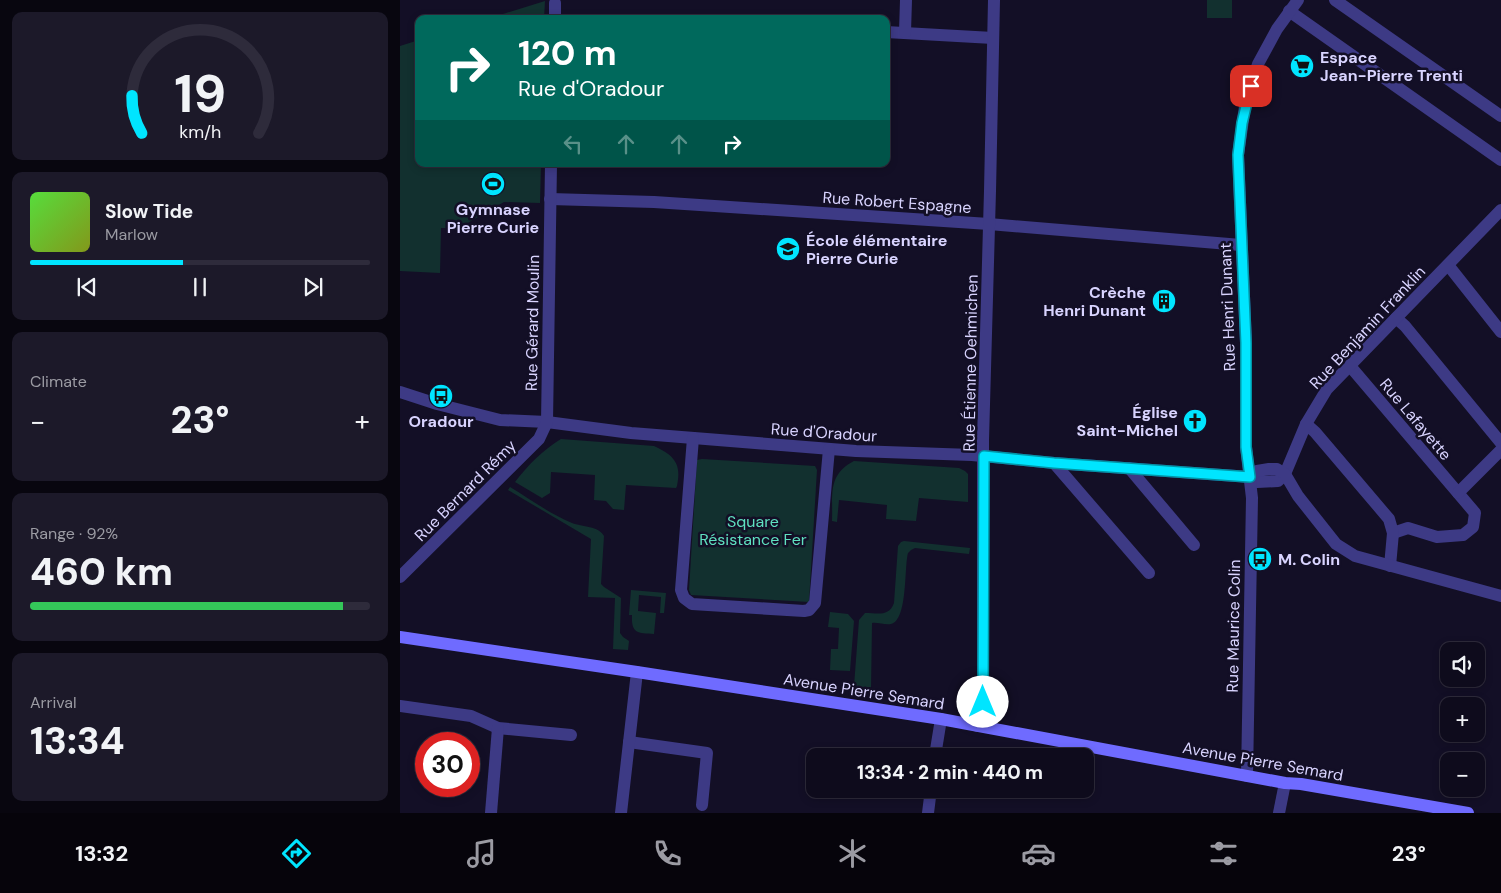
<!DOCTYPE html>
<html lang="en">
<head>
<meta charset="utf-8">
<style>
	:root { --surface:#0e0b1c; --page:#1c1929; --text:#f1f3f6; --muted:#9b9ba3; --line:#2e2b3b; --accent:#00e5ff }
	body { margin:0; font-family:"DM Sans",sans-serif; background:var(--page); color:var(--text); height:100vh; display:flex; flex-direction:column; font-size:19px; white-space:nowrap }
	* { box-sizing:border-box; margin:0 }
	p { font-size:16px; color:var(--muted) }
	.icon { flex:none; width:28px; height:28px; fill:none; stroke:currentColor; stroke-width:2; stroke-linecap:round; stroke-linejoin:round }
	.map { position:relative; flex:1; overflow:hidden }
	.side { display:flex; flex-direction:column; gap:12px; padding:12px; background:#08060f; width:400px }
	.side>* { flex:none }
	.hud { position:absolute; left:15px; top:15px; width:475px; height:152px; border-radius:10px; box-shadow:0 2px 8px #0003,0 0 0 1px var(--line); background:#00695c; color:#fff; overflow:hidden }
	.fabs { position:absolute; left:1040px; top:642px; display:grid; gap:10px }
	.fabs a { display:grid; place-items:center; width:45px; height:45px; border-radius:10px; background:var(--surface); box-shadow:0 2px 8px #0003,0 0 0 1px var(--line); font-size:25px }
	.speed { position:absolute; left:15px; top:732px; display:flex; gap:10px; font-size:25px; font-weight:700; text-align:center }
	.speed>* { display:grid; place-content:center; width:65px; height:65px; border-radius:50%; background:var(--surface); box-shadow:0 2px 8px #0003,0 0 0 1px var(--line); line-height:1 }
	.speed .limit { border:8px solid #d22; background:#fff; color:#111 }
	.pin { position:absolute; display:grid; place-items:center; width:42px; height:42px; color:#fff; margin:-21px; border-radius:10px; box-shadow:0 2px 8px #0006 }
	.me { position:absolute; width:55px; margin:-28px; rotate:0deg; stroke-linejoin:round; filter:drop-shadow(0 0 4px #0008) }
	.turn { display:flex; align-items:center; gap:18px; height:105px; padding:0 20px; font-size:22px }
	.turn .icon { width:65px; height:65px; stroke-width:2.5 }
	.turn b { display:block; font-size:35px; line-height:42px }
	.lanes { display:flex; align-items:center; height:48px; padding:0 20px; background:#0003; justify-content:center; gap:25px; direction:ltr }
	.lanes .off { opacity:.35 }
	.big { font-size:38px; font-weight:800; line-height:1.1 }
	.side .tile { flex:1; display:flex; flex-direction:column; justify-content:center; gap:8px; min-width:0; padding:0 18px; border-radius:10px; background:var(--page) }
	.side .dial { align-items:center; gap:0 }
	.dial svg { height:130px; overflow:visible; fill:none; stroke:var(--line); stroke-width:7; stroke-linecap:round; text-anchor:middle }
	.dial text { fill:var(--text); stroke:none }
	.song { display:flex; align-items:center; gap:15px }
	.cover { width:60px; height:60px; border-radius:8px; background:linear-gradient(135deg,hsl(110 70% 55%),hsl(70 70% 35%)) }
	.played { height:5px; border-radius:2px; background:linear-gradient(90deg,var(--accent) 45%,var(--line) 45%) }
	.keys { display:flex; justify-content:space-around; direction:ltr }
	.heat { display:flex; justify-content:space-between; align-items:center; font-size:28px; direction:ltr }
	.charge { height:8px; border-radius:4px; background:linear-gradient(90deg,#34c759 92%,var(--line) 0) }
	.trip { position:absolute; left:406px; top:748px; width:288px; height:50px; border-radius:10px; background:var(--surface); box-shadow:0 2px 8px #0003,0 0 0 1px var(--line); font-weight:800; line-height:50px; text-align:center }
	.dock { display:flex; height:80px; justify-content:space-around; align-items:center; background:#06040b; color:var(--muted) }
	.dock .icon { width:35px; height:35px }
	.dock .current { color:var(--accent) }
	.dock b { font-size:22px; color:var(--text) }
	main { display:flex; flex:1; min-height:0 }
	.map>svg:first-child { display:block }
	.green { fill:#12302f }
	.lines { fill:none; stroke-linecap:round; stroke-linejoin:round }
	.street { stroke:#3d3a85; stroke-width:12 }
	.secondary { stroke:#6f6bff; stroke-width:12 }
	.route-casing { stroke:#0095a6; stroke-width:12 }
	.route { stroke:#00e5ff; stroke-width:9 }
	.labels { text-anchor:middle; stroke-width:5; stroke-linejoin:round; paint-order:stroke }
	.poi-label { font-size:16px; font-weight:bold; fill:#d9d4ff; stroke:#130f26; text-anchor:start }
	.street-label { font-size:16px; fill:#d9d4ff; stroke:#130f26 }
	.park-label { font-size:16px; fill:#5fe0c0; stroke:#130f26 }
</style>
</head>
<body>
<main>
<section class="side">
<div class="tile dial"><svg viewBox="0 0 100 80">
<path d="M14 69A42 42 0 1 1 86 69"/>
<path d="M14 69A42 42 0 0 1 8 46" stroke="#00e5ff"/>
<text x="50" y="56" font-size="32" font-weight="700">19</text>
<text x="50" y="72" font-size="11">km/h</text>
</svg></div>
<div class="tile">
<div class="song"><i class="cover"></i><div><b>Slow Tide</b><p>Marlow</p></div></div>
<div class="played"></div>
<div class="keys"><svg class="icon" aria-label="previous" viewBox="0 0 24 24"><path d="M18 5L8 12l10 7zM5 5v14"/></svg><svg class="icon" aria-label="pause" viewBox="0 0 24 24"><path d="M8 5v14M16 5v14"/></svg><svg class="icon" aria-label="next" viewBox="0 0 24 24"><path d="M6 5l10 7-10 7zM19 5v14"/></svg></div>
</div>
<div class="tile"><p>Climate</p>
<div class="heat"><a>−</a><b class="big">23°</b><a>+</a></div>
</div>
<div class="tile"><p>Range · 92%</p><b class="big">460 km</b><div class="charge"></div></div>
<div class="tile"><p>Arrival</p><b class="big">13:34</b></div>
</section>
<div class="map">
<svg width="1101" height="813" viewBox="0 0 1101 813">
	<rect width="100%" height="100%" fill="#130f26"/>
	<!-- green -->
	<g class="green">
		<rect x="807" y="0" width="25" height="18"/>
		<polygon points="145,1 144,19 87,19"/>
		<polygon points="19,40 19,164 141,164 140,203 104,202 59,228 41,228 40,273 0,271 0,46"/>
		<path d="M161 439 254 446C274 455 282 464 277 486L276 488 226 485 224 510 213 509 206 501 194 500 195 475 151 472 150 493 142 498 115 482C128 465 143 450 161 439Z"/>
		<polygon points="302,459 415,466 417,470 409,602 291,595 289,590 297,460"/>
		<path d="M454 461 559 468 565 471 568 474V502L519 498 516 521 486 519 487 505 439 500 437 522 432 521C433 495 427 475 454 461Z"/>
		<path d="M110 487C130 499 150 514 172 523 182 527 199 526 204 536L201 584 204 587 221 598 220 633 223 637 229 641 228 650 213 649 215 598 188 597 191 539 108 490Z"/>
		<path d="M504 541 570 548 569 554 515 548 511 550 508 553C504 567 508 620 491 624 485 625 477 622 472 623L471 689 454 686 459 620 465 613C478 613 489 617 494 603L498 546 501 542Z"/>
		<path d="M231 590 266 593 264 613H260L261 597 239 595 238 611 256 613 254 634C238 633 231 634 232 615H229Z"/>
		<polygon points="430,612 448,614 454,621 450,671 430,670 431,649 438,649 439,628 428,627"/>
	</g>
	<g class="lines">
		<!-- street -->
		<g class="street">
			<polyline points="935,0 1101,116"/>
			<polyline points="889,11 1101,160"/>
			<polyline points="155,19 155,3"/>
			<polyline points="486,32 593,38"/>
			<polyline points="505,32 506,0"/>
			<polyline points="150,199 254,202 589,224 841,245"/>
			<polyline points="1048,265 1101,332"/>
			<polyline points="996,318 1005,326 1101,443"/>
			<polyline points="950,366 1075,513 1073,527 1063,535 1037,537 1008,528 993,533"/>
			<polyline points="0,392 37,404 100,420 147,422 231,433 456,451 572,455 654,463 850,477"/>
			<polyline points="906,424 915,432 989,519 993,533 990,566"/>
			<polyline points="293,438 281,590 284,598 292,604 404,611 409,610 415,603 429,449"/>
			<polyline points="654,463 749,573"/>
			<polyline points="729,468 794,545"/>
			<polyline points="850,477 857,482 878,481 885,474 906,424 927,389 1101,210"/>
			<polyline points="850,477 857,471 869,469 877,469 885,474 898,496 936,544 955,556 1101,596"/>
			<polyline points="1058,493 1101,450"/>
			<polyline points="0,577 139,439 147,422 151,164"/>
			<polyline points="0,706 71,716 98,728 171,735"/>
			<polyline points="577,726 583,702 583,440 590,191 594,0"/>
			<polyline points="229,742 307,753 302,805"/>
			<polyline points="535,756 541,719"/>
			<polyline points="847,776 852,498 846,447 846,343 838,155 845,106 858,64 877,29 898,0"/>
			<polyline points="91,813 98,728"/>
			<polyline points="221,813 237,672"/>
			<polyline points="528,813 531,789"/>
			<polyline points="879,813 885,783"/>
		</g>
		<!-- secondary -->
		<polyline class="secondary" points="0,637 237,672 541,719 885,783 901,784 1068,813"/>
	</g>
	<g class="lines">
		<!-- route casing -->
		<g class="route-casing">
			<polyline id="route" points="583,702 584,456 654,463 850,477 846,447 846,343 838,155 842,123 851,86"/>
		</g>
		<!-- route -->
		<use href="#route" class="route"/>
	</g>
	<!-- icons -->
	<defs>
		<g id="supermarket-disc" transform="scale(1.25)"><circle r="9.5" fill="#00e5ff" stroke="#130f26"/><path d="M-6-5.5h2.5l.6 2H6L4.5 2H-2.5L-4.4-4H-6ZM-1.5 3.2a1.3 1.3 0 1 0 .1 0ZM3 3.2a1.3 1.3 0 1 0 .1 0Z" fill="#111"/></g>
		<g id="stadium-disc" transform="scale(1.25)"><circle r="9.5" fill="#00e5ff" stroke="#130f26"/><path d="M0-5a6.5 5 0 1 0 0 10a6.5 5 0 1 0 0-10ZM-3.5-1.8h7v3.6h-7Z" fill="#111"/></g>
		<g id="school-disc" transform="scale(1.25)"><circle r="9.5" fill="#00e5ff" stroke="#130f26"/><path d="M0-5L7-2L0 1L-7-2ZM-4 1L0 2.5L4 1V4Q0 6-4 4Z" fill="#111"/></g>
		<g id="building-disc" transform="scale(1.25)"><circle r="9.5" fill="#00e5ff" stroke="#130f26"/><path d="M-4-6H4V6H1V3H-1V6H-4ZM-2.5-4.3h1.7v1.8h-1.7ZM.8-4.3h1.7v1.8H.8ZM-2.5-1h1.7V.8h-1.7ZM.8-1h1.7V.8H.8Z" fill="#111"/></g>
		<g id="bus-disc" transform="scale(1.25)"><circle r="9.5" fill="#00e5ff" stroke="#130f26"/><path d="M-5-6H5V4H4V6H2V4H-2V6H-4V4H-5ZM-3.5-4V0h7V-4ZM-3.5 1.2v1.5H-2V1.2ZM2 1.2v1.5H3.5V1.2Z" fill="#111"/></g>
		<g id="church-disc" transform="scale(1.25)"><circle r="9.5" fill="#00e5ff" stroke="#130f26"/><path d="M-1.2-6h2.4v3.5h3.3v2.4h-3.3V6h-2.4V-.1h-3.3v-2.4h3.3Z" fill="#111"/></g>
	</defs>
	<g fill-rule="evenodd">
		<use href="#supermarket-disc" x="902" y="66"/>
		<use href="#stadium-disc" x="93" y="184"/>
		<use href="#school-disc" x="388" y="249"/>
		<use href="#building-disc" x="764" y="301"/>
		<use href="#bus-disc" x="41" y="396"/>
		<use href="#church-disc" x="795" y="421"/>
		<use href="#bus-disc" x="860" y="559"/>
	</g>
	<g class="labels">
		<!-- poi labels -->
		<g class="poi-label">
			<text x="920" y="63">Espace<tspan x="920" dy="18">Jean-Pierre Trenti</tspan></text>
			<text x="93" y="215" text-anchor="middle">Gymnase<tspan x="93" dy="18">Pierre Curie</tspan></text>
			<text x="406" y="246">École élémentaire<tspan x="406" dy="18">Pierre Curie</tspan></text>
			<text x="746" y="298" text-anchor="end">Crèche<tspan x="746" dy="18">Henri Dunant</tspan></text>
			<text x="778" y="418" text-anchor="end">Église<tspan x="778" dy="18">Saint-Michel</tspan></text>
			<text x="41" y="427" text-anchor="middle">Oradour</text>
			<text x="878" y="565">M. Colin</text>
		</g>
		<!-- street labels -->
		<g class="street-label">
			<text transform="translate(497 202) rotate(4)" y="6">Rue Robert Espagne</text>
			<text transform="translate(827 307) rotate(-92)" y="6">Rue Henri Dunant</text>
			<text transform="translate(132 323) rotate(-89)" y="6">Rue Gérard Moulin</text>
			<text transform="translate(967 327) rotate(-47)" y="6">Rue Benjamin Franklin</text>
			<text transform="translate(570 363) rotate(-89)" y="6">Rue Étienne Oehmichen</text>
			<text transform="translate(1016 419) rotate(50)" y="6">Rue Lafayette</text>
			<text transform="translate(424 432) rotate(4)" y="6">Rue d'Oradour</text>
			<text transform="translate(65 490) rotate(-45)" y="6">Rue Bernard Rémy</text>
			<text transform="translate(833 626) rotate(-89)" y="6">Rue Maurice Colin</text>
			<text transform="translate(464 691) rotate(9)" y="6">Avenue Pierre Semard</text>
			<text transform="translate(863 761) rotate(10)" y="6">Avenue Pierre Semard</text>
		</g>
		<!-- park labels -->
		<g class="park-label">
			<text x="353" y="527">Square<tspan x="353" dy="18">Résistance Fer</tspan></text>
		</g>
	</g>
</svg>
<div class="fabs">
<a><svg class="icon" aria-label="sound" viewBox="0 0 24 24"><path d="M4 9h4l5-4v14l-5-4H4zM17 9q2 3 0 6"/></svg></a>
<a>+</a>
<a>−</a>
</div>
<div class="speed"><div class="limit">30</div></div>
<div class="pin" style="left:851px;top:86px;background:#d93025"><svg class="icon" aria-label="arrive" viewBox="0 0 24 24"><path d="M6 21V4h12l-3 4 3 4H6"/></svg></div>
<svg class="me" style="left:583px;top:702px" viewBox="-20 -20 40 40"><circle r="19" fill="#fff"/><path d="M0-13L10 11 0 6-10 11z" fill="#00e5ff"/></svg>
<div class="trip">13:34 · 2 min · 440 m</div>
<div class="hud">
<div class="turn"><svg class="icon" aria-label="right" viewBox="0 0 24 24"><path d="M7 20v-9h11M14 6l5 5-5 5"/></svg><div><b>120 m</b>Rue d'Oradour</div></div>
<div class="lanes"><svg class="icon off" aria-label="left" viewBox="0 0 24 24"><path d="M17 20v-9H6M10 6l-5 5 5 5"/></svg><svg class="icon off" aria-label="ahead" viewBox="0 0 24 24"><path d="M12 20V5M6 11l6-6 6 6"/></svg><svg class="icon off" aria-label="ahead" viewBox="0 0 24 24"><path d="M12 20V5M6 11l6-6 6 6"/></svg><svg class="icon" aria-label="right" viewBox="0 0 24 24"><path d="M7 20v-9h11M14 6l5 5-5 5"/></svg></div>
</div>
</div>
</main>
<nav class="dock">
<b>13:32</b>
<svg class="icon current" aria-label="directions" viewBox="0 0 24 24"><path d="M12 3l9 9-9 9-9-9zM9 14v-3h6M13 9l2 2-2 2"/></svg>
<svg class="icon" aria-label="music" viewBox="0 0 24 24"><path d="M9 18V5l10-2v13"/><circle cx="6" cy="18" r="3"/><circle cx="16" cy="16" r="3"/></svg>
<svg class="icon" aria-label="phone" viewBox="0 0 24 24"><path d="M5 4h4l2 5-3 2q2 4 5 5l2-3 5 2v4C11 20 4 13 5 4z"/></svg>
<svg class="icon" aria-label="climate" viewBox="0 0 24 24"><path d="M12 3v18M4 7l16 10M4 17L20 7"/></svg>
<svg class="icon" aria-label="car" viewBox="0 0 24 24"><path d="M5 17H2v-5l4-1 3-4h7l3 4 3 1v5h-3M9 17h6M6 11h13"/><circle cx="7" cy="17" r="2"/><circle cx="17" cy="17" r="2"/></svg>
<svg class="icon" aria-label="filters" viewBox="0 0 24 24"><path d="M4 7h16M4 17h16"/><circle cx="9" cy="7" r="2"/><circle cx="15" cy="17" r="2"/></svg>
<b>23°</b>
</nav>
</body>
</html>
